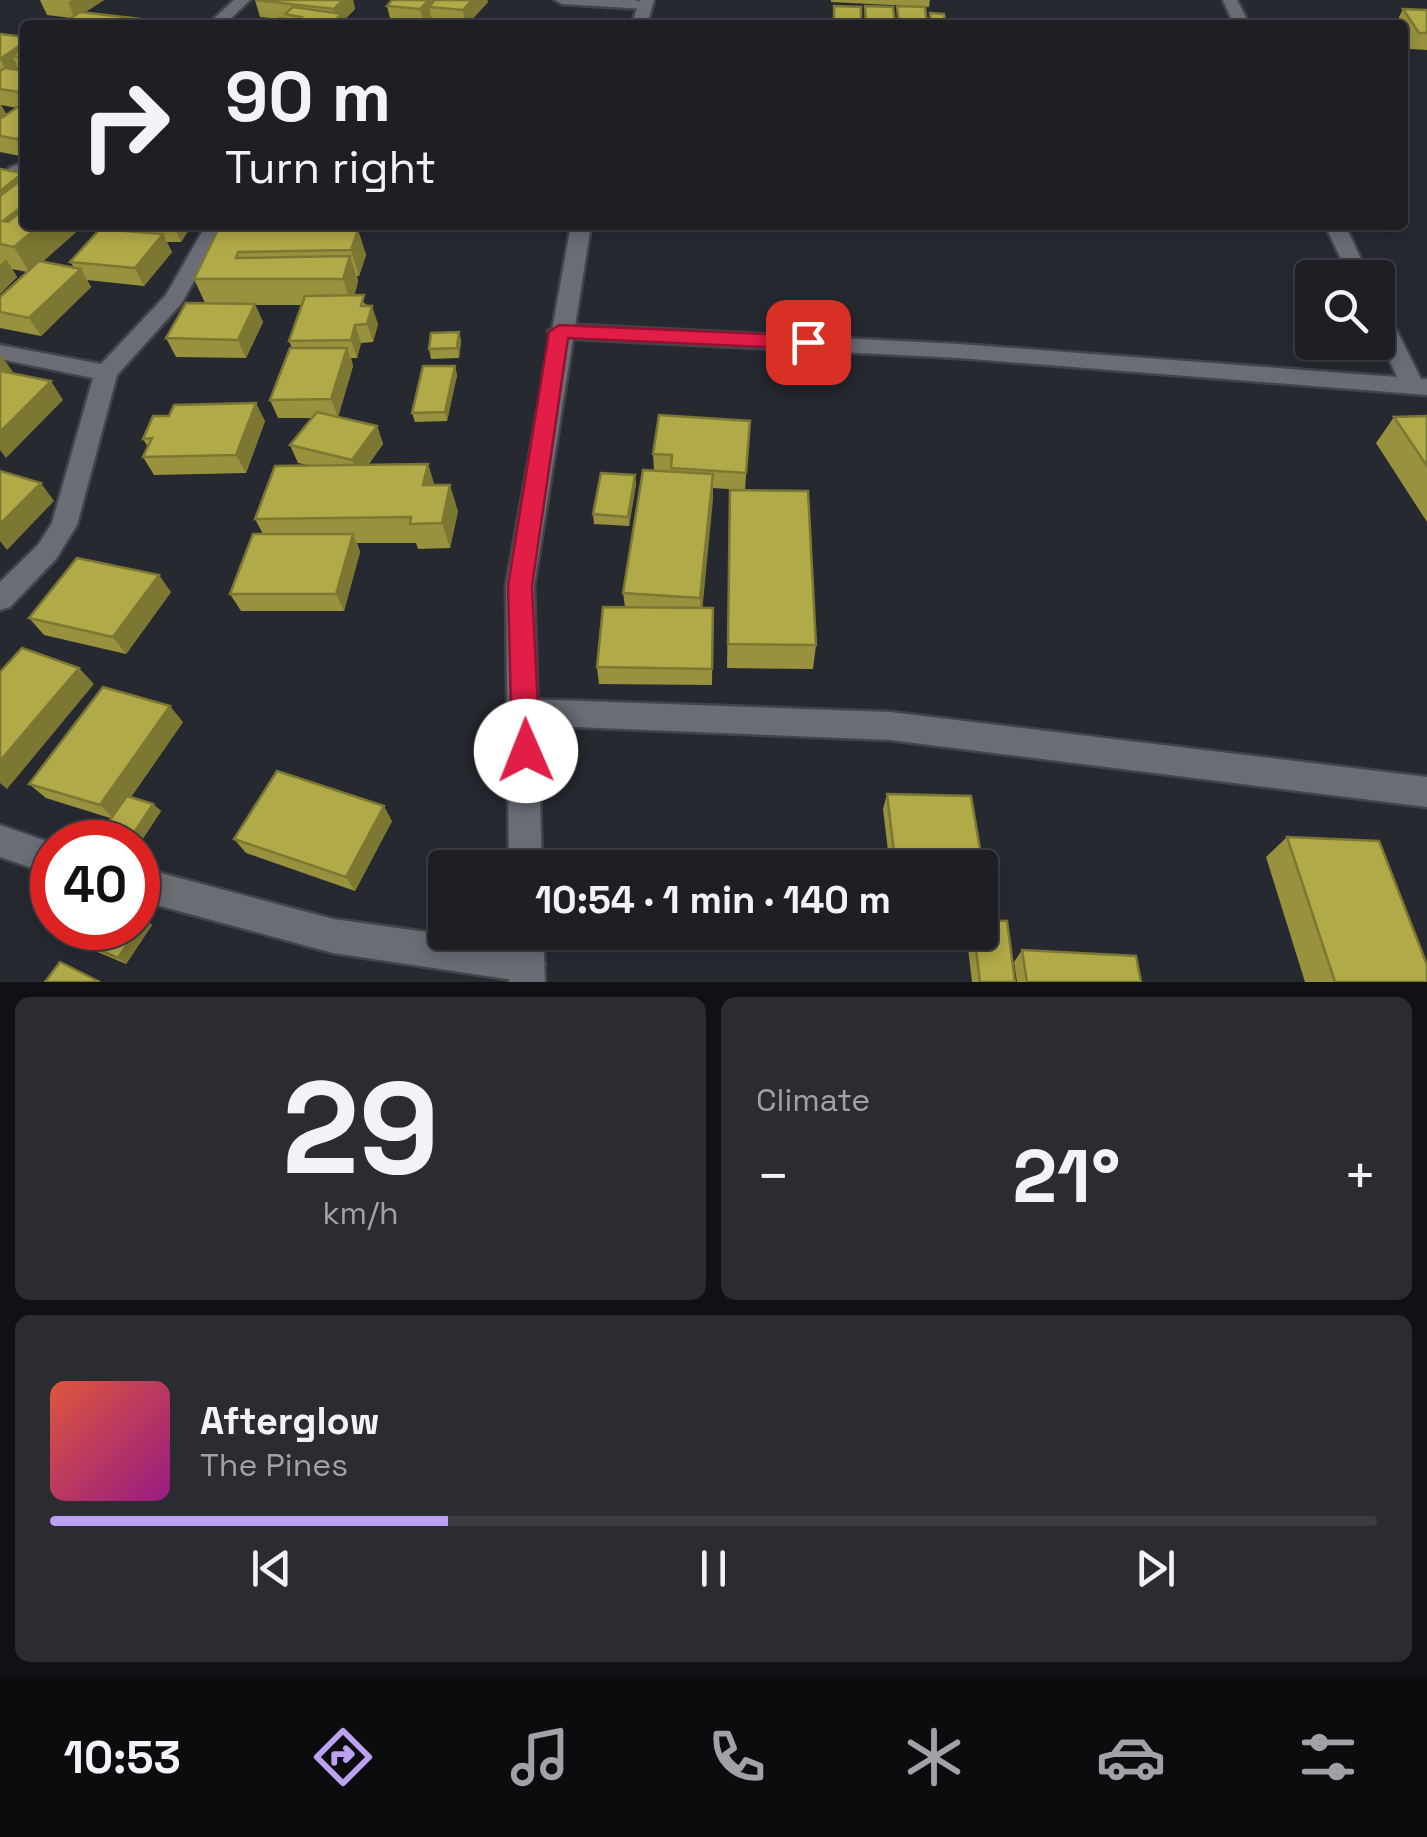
<!DOCTYPE html>
<html lang="en">
<head>
<meta charset="utf-8">
<style>
	:root { --surface:#1d1f25; --page:#2a2c32; --text:#f1f3f6; --muted:#a0a2a7; --line:#3b3d42; --accent:#bca0f2 }
	body { margin:0; font-family:"Space Grotesk",sans-serif; background:var(--page); color:var(--text); height:100vh; display:flex; flex-direction:column; font-size:38px; white-space:nowrap }
	* { box-sizing:border-box; margin:0 }
	p { font-size:32px; color:var(--muted) }
	.icon { flex:none; width:55px; height:55px; fill:none; stroke:currentColor; stroke-width:2; stroke-linecap:round; stroke-linejoin:round }
	.map { position:relative; height:982px; overflow:hidden }
	.side { display:flex; flex-direction:column; gap:15px; padding:15px; background:#101114; flex:1 }
	.side>* { flex:none }
	.guide { position:absolute; left:20px; top:20px; width:1388px; height:210px; border-radius:10px; box-shadow:0 5px 15px #0003,0 0 0 2px var(--line); background:#1d1f25; color:var(--text); overflow:hidden }
	.fabs { position:absolute; left:1295px; top:260px; display:grid; gap:20px }
	.fabs a { display:grid; place-items:center; width:100px; height:100px; border-radius:10px; background:var(--surface); box-shadow:0 5px 15px #0003,0 0 0 2px var(--line); font-size:50px }
	.speed { position:absolute; left:30px; top:820px; display:flex; gap:20px; font-size:50px; font-weight:700; text-align:center }
	.speed>* { display:grid; place-content:center; width:130px; height:130px; border-radius:50%; background:var(--surface); box-shadow:0 5px 15px #0003,0 0 0 2px var(--line); line-height:1 }
	.speed .limit { border:15px solid #d22; background:#fff; color:#111 }
	.pin { position:absolute; display:grid; place-items:center; width:85px; height:85px; color:#fff; margin:-42px; border-radius:20px; box-shadow:0 5px 15px #0006 }
	.me { position:absolute; width:110px; margin:-55px; rotate:359deg; stroke-linejoin:round; filter:drop-shadow(0 0 8px #0008) }
	.turn { display:flex; align-items:center; gap:35px; height:210px; padding:0 40px; font-size:45px }
	.turn .icon { width:130px; height:130px; stroke-width:2.5 }
	.turn b { display:block; font-size:70px; line-height:85px }
	.big { font-size:75px; font-weight:700; line-height:1.1 }
	.side .widget { flex:1; display:flex; flex-direction:column; justify-content:center; gap:15px; min-width:0; padding:0 35px; border-radius:15px; background:var(--page) }
	.side .dial { align-items:center; gap:0 }
	.dial b { font-size:130px; line-height:1 }
	.song { display:flex; align-items:center; gap:30px }
	.cover { width:120px; height:120px; border-radius:15px; background:linear-gradient(135deg,hsl(10 70% 55%),hsl(310 70% 35%)) }
	.played { height:10px; border-radius:5px; background:linear-gradient(90deg,var(--accent) 30%,var(--line) 30%) }
	.keys { display:flex; justify-content:space-around; direction:ltr }
	.heat { display:flex; justify-content:space-between; align-items:center; font-size:55px; direction:ltr }
	.side .tiles { flex:1; display:grid; gap:15px; grid-template-columns:1fr 1fr }
	.widget:last-child { grid-column:span 2 }
	.trip { position:absolute; left:428px; top:850px; width:570px; height:100px; border-radius:10px; background:var(--surface); box-shadow:0 5px 15px #0003,0 0 0 2px var(--line); font-weight:700; line-height:100px; text-align:center }
	.menu { display:flex; height:160px; justify-content:space-around; align-items:center; background:#0c0c0f; color:var(--muted) }
	.menu .icon { width:70px; height:70px }
	.menu .on { color:var(--accent) }
	.menu b { font-size:45px; color:var(--text) }
	.map>svg:first-child { display:block }
	.lines { fill:none; stroke-linecap:round; stroke-linejoin:round }
	.street-casing { stroke:#42444a; stroke-width:5 }
	.secondary-casing { stroke:#42444a; stroke-width:5 }
	.street { fill:#6a6d76; fill-rule:evenodd }
	.secondary { fill:#6a6d76; fill-rule:evenodd }
	.wall { fill:#98923e }
	.shaded-wall { fill:#7c7732 }
	.building { fill:#b1aa48; stroke:#7c7732; stroke-width:2.5 }
	.route { fill:#e11d48; stroke:#92132f; stroke-width:2.5 }
</style>
</head>
<body>
<div class="map">
<svg width="1427" height="982" viewBox="0 0 1427 982">
	<rect width="100%" height="100%" fill="#272931"/>
	<g class="lines">
		<!-- street casing -->
		<g class="street-casing">
			<g id="street">
				<polygon points="234,0 250,0 224,25 207,25"/>
				<polygon points="555,0 635,0 652,5 645,9 562,4"/>
				<polygon points="1223,0 1237,0 1250,25 1234,25"/>
				<polygon points="25,161 25,174 9,176 9,168"/>
				<polygon points="206,225 226,225 181,304 117,375 77,525 56,559 10,607 0,610 0,582 38,545 52,523 93,378 0,359 0,345 101,364 166,295"/>
				<polygon points="1325,225 1345,225 1370,278 1350,278"/>
				<polygon points="1378,305 1385,307 1421,379 1427,379 1427,395 959,358 559,338 548,331 559,324 959,344 1397,377 1378,334"/>
				<polygon points="526,699 890,712 1427,777 1427,807 890,740 526,725 516,721 511,712 516,703"/>
				<polygon points="0,825 52,843 52,875 0,857"/>
				<polygon points="138,867 333,919 527,946 539,952 545,964 539,976 527,982 333,953 138,900"/>
			</g>
		</g>
		<!-- secondary casing -->
		<g class="secondary-casing">
			<g id="secondary">
				<polygon points="640,0 654,0 647,25 631,25"/>
				<polygon points="571,225 591,225 534,586 542,868 509,868 506,586"/>
				<polygon points="509,932 543,932 545,982 509,982"/>
			</g>
		</g>
		<!-- street -->
		<use href="#street" class="street"/>
		<!-- secondary -->
		<use href="#secondary" class="secondary"/>
	</g>
	<!-- wall -->
	<g class="wall">
		<polygon points="40,0 104,0 85,12 158,21 160,25 61,25 71,18 47,15"/>
		<polygon points="255,0 353,0 355,9 344,20 345,25 260,17"/>
		<polygon points="392,0 487,0 488,2 467,25 433,23 431,17 424,25 391,22 387,6"/>
		<polygon points="831,0 930,0 929,7 831,2"/>
		<polygon points="1403,9 1427,10 1427,50 1410,49 1402,37 1402,25 1395,25"/>
		<polygon points="0,34 25,37 25,157 0,152 0,119 17,108 1,105 6,114 0,119"/>
		<polygon points="0,169 23,173 25,177 25,225 84,225 42,262 74,267 70,262 116,230 113,225 192,225 181,242 166,242 172,252 144,286 87,280 91,287 41,336 0,328 0,297 27,272 12,269 17,277 0,294"/>
		<polygon points="219,228 358,230 366,255 359,276 357,276 358,282 354,295 368,306 378,324 373,342 361,343 357,358 351,358 353,366 338,417 377,426 383,444 368,465 428,464 434,485 458,511 450,548 418,549 416,543 357,543 360,552 344,611 241,611 230,594 263,534 255,519 308,465 298,463 290,445 312,418 278,418 270,400 292,348 289,341 302,305 255,305 263,322 246,358 176,357 166,338 205,303 194,279"/>
		<polygon points="459,332 461,341 459,358 431,359 429,349"/>
		<polygon points="455,366 457,375 447,421 415,422 412,413"/>
		<polygon points="1427,416 1427,522 1376,443 1394,417"/>
		<polygon points="265,421 246,473 154,475 143,457 148,447 143,439"/>
		<polygon points="750,421 745,490 816,645 813,669 727,668 730,490 743,490 713,488 702,608 713,608 712,685 599,684 597,667 625,607 623,593 654,471 653,454"/>
		<polygon points="636,484 629,526 594,524 593,514"/>
		<polygon points="171,592 126,654 44,635 29,618"/>
		<polygon points="183,722 131,797 153,804 161,811 138,846 138,842 125,842 110,838 102,831 110,818 46,798 29,784"/>
		<polygon points="887,794 971,796 991,914 987,920 1007,921 1015,982 972,982 966,932 980,932 980,868 890,868 883,809"/>
		<polygon points="392,821 355,891 246,853 234,839"/>
		<polygon points="1287,837 1427,982 1305,982 1266,857"/>
		<polygon points="144,919 152,925 126,964 88,948 79,941"/>
		<polygon points="1022,950 1141,982 1017,982 1014,962"/>
	</g>
	<!-- shaded-wall -->
	<g class="shaded-wall">
		<polygon points="72,0 104,0 75,19 68,2"/>
		<polygon points="343,0 353,0 355,9 344,20 345,25 329,25 336,19 334,9"/>
		<polygon points="429,0 447,0 429,7 431,17 424,25 420,9"/>
		<polygon points="472,0 487,0 488,2 467,25 465,25 463,10"/>
		<polygon points="25,42 25,57 12,56 19,69 9,76 0,59"/>
		<polygon points="0,103 6,114 0,119"/>
		<polygon points="25,132 25,156 16,139"/>
		<polygon points="23,173 25,177 25,225 84,225 30,273 14,247 0,229 0,191"/>
		<polygon points="173,225 192,225 181,242"/>
		<polygon points="358,230 366,255 359,276 351,250"/>
		<polygon points="163,234 172,252 144,286 135,268"/>
		<polygon points="350,256 358,282 352,305 343,279"/>
		<polygon points="6,259 17,277 0,294 0,265"/>
		<polygon points="81,269 91,287 41,336 29,318"/>
		<polygon points="255,304 263,322 246,358 238,340"/>
		<polygon points="372,306 378,324 373,342 367,324"/>
		<polygon points="355,325 361,343 357,358 351,340"/>
		<polygon points="459,332 461,341 459,358 457,348"/>
		<polygon points="347,348 353,366 338,417 331,399"/>
		<polygon points="0,354 13,372 0,383"/>
		<polygon points="455,366 457,375 447,421 445,412"/>
		<polygon points="51,381 63,400 6,458 0,450 0,432"/>
		<polygon points="256,403 265,421 246,473 236,455"/>
		<polygon points="377,426 383,444 359,478 352,460"/>
		<polygon points="428,464 436,490 423,485"/>
		<polygon points="713,474 713,500 701,623 700,598"/>
		<polygon points="635,475 636,484 629,526 628,517"/>
		<polygon points="41,483 54,501 7,550 0,541 0,524"/>
		<polygon points="450,485 458,511 450,548 442,523"/>
		<polygon points="353,534 360,552 344,611 336,594"/>
		<polygon points="159,575 171,592 126,654 113,637"/>
		<polygon points="79,668 94,684 7,789 0,783 0,761"/>
		<polygon points="170,706 183,722 115,820 100,805"/>
		<polygon points="153,804 161,811 138,846 138,842 134,842 130,839"/>
		<polygon points="384,806 392,821 355,891 346,877"/>
		<polygon points="144,919 152,925 126,964 118,958"/>
	</g>
	<!-- building -->
	<g class="building">
		<polygon points="255,0 343,0 334,9"/>
		<polygon points="392,0 429,0 420,9 387,6"/>
		<polygon points="435,0 472,0 463,10 429,7"/>
		<polygon points="834,6 861,7 861,23 834,22"/>
		<polygon points="865,6 893,7 895,24 866,23"/>
		<polygon points="897,6 925,7 927,25 899,24"/>
		<polygon points="293,7 342,14 329,25 271,25 279,18 296,20 301,17 285,14"/>
		<polygon points="1403,9 1427,10 1427,33 1419,33"/>
		<polygon points="80,12 158,21 153,25 61,25"/>
		<polygon points="930,13 944,14 946,25 931,25"/>
		<polygon points="0,34 25,37 25,42 0,59"/>
		<polygon points="25,46 25,57 12,56"/>
		<polygon points="5,68 25,71 25,93 0,89 0,71"/>
		<polygon points="25,102 25,133 16,139 0,136 0,119"/>
		<polygon points="0,169 23,173 0,191"/>
		<polygon points="25,177 25,204 3,221 8,222 25,208 25,225 40,225 14,247 0,244 0,196"/>
		<polygon points="219,228 358,230 351,250 238,252 236,258 350,256 343,279 194,279"/>
		<polygon points="100,229 163,234 135,268 70,262"/>
		<polygon points="39,261 81,269 29,318 0,312 0,297"/>
		<polygon points="364,295 361,306 372,306 367,324 355,325 351,340 289,341 305,296"/>
		<polygon points="186,303 255,304 238,340 166,338"/>
		<polygon points="459,332 457,348 429,349 431,333"/>
		<polygon points="290,348 347,348 331,399 270,400"/>
		<polygon points="423,366 455,366 445,412 412,413"/>
		<polygon points="0,371 51,381 0,432"/>
		<polygon points="256,403 236,455 143,457 152,438 143,439 153,416 169,416 174,405"/>
		<polygon points="317,412 377,426 352,460 290,445"/>
		<polygon points="659,415 750,421 746,473 671,468 672,455 653,454"/>
		<polygon points="1427,416 1427,466 1394,417"/>
		<polygon points="428,464 423,485 450,485 442,523 410,524 411,517 255,519 275,466"/>
		<polygon points="643,470 713,474 700,598 623,593"/>
		<polygon points="0,471 41,483 0,524"/>
		<polygon points="601,473 635,475 628,517 593,514"/>
		<polygon points="730,490 808,491 816,645 728,644"/>
		<polygon points="253,534 353,534 336,594 230,594"/>
		<polygon points="77,558 159,575 113,637 29,618"/>
		<polygon points="603,607 713,608 712,669 597,667"/>
		<polygon points="22,648 79,668 0,761 0,672"/>
		<polygon points="103,687 170,706 100,805 29,784"/>
		<polygon points="277,771 384,806 346,877 234,839"/>
		<polygon points="887,794 971,796 991,914 980,914 980,868 896,868"/>
		<polygon points="127,796 153,804 130,839 102,831"/>
		<polygon points="1287,837 1379,841 1427,965 1427,982 1335,982"/>
		<polygon points="138,917 144,919 118,958 79,941 88,928 138,928"/>
		<polygon points="980,920 1007,921 1015,982 980,982 974,932 980,932"/>
		<polygon points="1022,950 1136,956 1141,982 1027,982"/>
		<polygon points="60,962 100,982 45,982"/>
	</g>
	<!-- route -->
	<polygon class="route" points="559,325 808,336 818,342 808,349 568,338 532,586 540,751 536,760 526,764 516,760 512,751 508,586 549,332"/>
</svg>
<div class="fabs">
<a><svg class="icon" aria-label="search" viewBox="0 0 24 24"><circle cx="10" cy="10" r="6"/><path d="M15 15l6 6"/></svg></a>
</div>
<div class="speed"><div class="limit">40</div></div>
<div class="pin" style="left:808px;top:342px;background:#d93025"><svg class="icon" aria-label="arrive" viewBox="0 0 24 24"><path d="M6 21V4h12l-3 4 3 4H6"/></svg></div>
<svg class="me" style="left:526px;top:751px" viewBox="-20 -20 40 40"><circle r="19" fill="#fff"/><path d="M0-13L10 11 0 6-10 11z" fill="#e11d48"/></svg>
<div class="trip">10:54 · 1 min · 140 m</div>
<div class="guide">
<div class="turn"><svg class="icon" aria-label="right" viewBox="0 0 24 24"><path d="M7 20v-9h11M14 6l5 5-5 5"/></svg><div><b>90 m</b>Turn right</div></div>
</div>
</div>
<section class="side">
<div class="tiles">
<div class="widget dial"><b>29</b><p>km/h</p></div>
<div class="widget"><p>Climate</p>
<div class="heat"><a>−</a><b class="big">21°</b><a>+</a></div>
</div>
<div class="widget">
<div class="song"><i class="cover"></i><div><b>Afterglow</b><p>The Pines</p></div></div>
<div class="played"></div>
<div class="keys"><svg class="icon" aria-label="previous" viewBox="0 0 24 24"><path d="M18 5L8 12l10 7zM5 5v14"/></svg><svg class="icon" aria-label="pause" viewBox="0 0 24 24"><path d="M8 5v14M16 5v14"/></svg><svg class="icon" aria-label="next" viewBox="0 0 24 24"><path d="M6 5l10 7-10 7zM19 5v14"/></svg></div>
</div>
</div>
</section>
<nav class="menu">
<b>10:53</b>
<svg class="icon on" aria-label="directions" viewBox="0 0 24 24"><path d="M12 3l9 9-9 9-9-9zM9 14v-3h6M13 9l2 2-2 2"/></svg>
<svg class="icon" aria-label="music" viewBox="0 0 24 24"><path d="M9 18V5l10-2v13"/><circle cx="6" cy="18" r="3"/><circle cx="16" cy="16" r="3"/></svg>
<svg class="icon" aria-label="phone" viewBox="0 0 24 24"><path d="M5 4h4l2 5-3 2q2 4 5 5l2-3 5 2v4C11 20 4 13 5 4z"/></svg>
<svg class="icon" aria-label="climate" viewBox="0 0 24 24"><path d="M12 3v18M4 7l16 10M4 17L20 7"/></svg>
<svg class="icon" aria-label="car" viewBox="0 0 24 24"><path d="M5 17H2v-5l4-1 3-4h7l3 4 3 1v5h-3M9 17h6M6 11h13"/><circle cx="7" cy="17" r="2"/><circle cx="17" cy="17" r="2"/></svg>
<svg class="icon" aria-label="filters" viewBox="0 0 24 24"><path d="M4 7h16M4 17h16"/><circle cx="9" cy="7" r="2"/><circle cx="15" cy="17" r="2"/></svg>
</nav>
</body>
</html>
